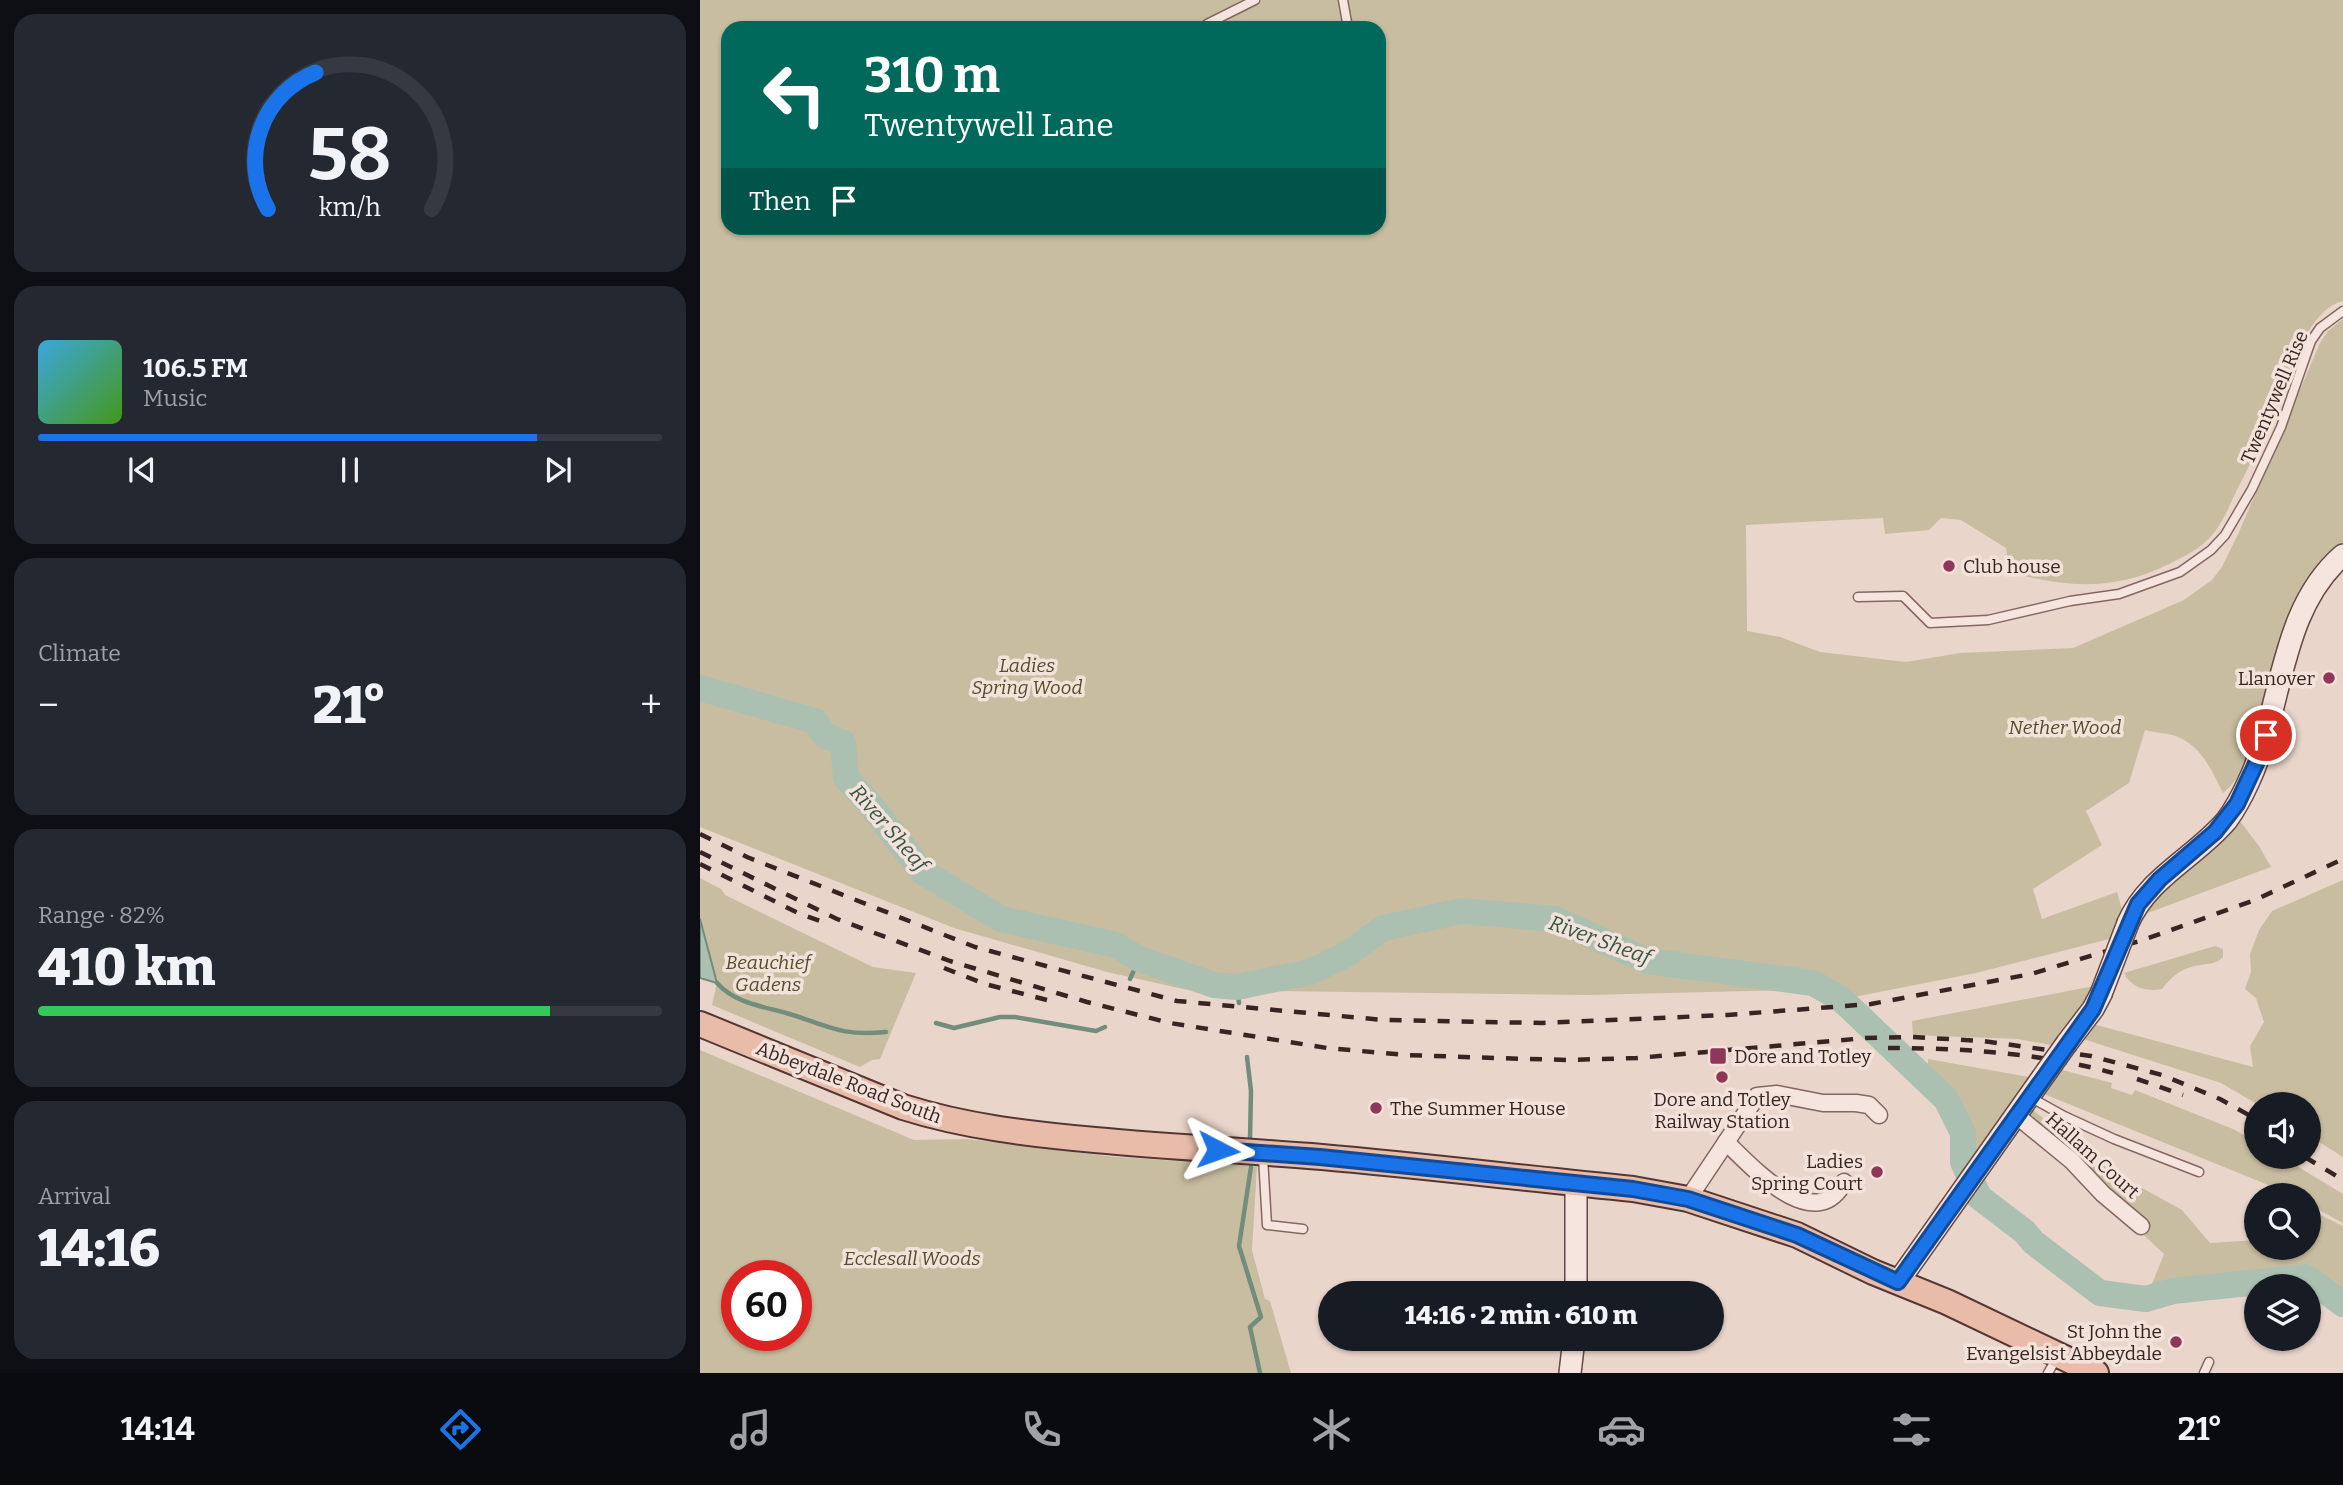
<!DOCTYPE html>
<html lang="en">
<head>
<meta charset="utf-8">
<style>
	:root { --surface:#171b24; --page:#242831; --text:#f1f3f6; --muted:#9ea1a6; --line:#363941; --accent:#1a73e8 }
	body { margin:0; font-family:Bitter,serif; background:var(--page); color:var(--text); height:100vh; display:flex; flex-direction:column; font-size:26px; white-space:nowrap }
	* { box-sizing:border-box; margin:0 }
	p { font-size:23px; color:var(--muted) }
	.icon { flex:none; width:38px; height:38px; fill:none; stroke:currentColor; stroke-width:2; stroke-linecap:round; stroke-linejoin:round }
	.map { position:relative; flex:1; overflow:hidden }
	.drawer { display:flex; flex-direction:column; gap:14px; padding:14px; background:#0d0f14; width:700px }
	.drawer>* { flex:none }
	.banner { position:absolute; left:21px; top:21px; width:665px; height:214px; border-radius:21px; box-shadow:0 2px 5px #0004; background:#00695c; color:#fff; overflow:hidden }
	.fabs { position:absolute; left:1544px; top:1092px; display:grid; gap:14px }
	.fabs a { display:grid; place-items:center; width:77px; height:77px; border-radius:50%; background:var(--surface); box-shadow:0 2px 5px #0004; font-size:35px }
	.speed { position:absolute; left:21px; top:1260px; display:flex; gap:14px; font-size:35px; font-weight:700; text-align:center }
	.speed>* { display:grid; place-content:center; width:91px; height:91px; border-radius:50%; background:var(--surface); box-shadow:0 2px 5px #0004; line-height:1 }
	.speed .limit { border:10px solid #d22; background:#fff; color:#111 }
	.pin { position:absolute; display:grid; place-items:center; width:60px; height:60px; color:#fff; margin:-30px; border:4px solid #fff; border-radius:50%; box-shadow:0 2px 7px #0007 }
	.me { position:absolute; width:77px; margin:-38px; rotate:94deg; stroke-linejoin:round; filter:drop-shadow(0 0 5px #0008) }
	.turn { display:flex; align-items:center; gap:24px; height:147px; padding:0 28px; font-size:32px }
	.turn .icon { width:91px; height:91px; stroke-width:2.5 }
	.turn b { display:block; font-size:49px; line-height:60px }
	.then { display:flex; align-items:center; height:66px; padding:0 28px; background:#0003; gap:14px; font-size:26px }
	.big { font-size:52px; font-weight:800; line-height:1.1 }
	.drawer .widget { flex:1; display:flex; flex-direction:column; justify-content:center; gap:10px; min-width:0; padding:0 24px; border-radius:21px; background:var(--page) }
	.drawer .dial { align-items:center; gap:0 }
	.dial svg { height:182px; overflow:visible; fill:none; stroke:var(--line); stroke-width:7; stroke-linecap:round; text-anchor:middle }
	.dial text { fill:var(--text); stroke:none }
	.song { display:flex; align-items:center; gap:21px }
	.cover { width:84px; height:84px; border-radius:10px; background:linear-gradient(135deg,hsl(200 70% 55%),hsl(100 70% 35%)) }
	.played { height:7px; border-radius:4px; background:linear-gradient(90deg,var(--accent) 80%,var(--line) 80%) }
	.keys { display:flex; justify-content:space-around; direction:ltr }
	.heat { display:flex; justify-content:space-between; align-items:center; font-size:38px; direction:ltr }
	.charge { height:10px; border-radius:5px; background:linear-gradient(90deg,#34c759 82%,var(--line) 0) }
	.trip { position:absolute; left:618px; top:1281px; width:406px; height:70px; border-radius:35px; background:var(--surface); box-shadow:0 2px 5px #0004; font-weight:800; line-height:70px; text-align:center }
	.tabs { display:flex; height:112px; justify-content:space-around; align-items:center; background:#090b0e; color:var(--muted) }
	.tabs .icon { width:49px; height:49px }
	.tabs .current { color:var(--accent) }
	.tabs b { font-size:32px; color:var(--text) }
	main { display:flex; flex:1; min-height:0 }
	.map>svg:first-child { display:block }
	.green { fill:#c8bda0; fill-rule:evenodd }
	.water { fill:#abc0b1; stroke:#728d7c; stroke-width:2 }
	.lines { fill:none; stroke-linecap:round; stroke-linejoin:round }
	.stream { stroke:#728d7c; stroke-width:4.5 }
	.river { stroke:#abc0b1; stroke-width:26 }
	.lane-casing { stroke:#856661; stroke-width:11 }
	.street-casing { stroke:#856661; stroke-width:19 }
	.secondary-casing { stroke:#684844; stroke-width:24 }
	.primary-casing { stroke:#543734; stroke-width:28 }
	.lane { stroke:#f6e5de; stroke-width:8 }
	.street { stroke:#f6e5de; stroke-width:16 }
	.secondary { stroke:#f6e5de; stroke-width:21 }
	.primary { stroke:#e8bca8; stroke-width:24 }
	.rail { stroke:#382523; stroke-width:4.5; stroke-dasharray:12 12; stroke-linecap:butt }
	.secondary-bridge-casing { stroke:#684844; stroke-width:24; stroke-linecap:butt }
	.secondary-bridge { stroke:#f6e5de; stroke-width:21 }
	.route-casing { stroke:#114b97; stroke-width:18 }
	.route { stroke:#1a73e8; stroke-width:12 }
	.poi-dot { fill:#8e3759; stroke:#f3e2da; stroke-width:2.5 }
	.labels { text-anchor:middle; stroke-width:7; stroke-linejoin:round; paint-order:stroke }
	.street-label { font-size:19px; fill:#382523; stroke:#f3e2da }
	.poi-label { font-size:19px; fill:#382523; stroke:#f3e2da; text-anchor:start }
	.park-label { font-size:19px; font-style:italic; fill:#524d2b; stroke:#f3e2da }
	.water-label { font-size:21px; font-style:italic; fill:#345646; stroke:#f3e2da }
</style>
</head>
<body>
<main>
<section class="drawer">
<div class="widget dial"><svg viewBox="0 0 100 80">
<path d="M14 69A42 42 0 1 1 86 69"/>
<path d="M14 69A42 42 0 0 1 35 9" stroke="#1a73e8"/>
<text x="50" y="56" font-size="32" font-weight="700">58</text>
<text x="50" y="72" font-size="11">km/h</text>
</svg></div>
<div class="widget">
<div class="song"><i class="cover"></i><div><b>106.5 FM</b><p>Music</p></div></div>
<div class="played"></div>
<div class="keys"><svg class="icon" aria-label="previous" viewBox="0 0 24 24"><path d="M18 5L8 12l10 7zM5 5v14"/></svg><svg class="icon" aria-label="pause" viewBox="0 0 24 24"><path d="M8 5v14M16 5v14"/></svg><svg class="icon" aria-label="next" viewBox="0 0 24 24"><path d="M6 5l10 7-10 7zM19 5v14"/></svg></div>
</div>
<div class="widget"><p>Climate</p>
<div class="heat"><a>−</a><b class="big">21°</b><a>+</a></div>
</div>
<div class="widget"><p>Range · 82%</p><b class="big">410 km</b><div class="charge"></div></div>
<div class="widget"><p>Arrival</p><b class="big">14:16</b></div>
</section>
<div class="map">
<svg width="1643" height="1373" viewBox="0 0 1643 1373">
	<rect width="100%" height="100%" fill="#ead5cb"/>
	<!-- green -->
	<g class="green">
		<path d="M0 0H1643V301C1613 308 1596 355 1586 380 1572 419 1555 455 1536 492 1529 506 1523 522 1513 534 1502 548 1485 556 1469 564 1415 591 1367 588 1309 572L1306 548 1261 520 1241 518 1229 530 1185 534 1183 518 1046 525 1047 631 1080 637 1120 652 1206 662 1260 653 1373 648 1484 600 1512 580 1522 567 1539 532 1620 343 1628 331 1643 319V542C1588 585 1577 653 1560 717 1553 743 1545 776 1523 793 1512 771 1502 747 1478 737 1469 733 1456 733 1445 730L1429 783 1386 811 1402 845 1333 889 1342 919 1417 892 1423 913 1413 938 1276 973 1154 997 1092 990 888 995 570 991 538 996 483 989 407 972 254 928 0 827ZM28 28H679V228H28Z"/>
		<path d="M1540 821 1559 846 1571 867 1445 914C1471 878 1512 856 1540 821Z"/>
		<polygon points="0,878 21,889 25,895 173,967 216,973 180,1059 172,1060 160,1067 12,1005 17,983 0,919"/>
		<polygon points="1643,880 1643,1157 1608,1135 1608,1104 1557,1104 1521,1083 1383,1039 1393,1024 1553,1067 1550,1046 1564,1022 1556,998 1545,989 1551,972 1550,954 1559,930 1572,911"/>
		<path d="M1515 946 1523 949V957C1516 964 1511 963 1501 965 1483 967 1473 975 1462 989 1447 992 1431 988 1424 973Z"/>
		<polygon points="1394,986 1385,1002 1351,1045 1318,1039 1213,1035 1212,1021"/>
		<path d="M0 1050 214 1140 267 1139 416 1157 557 1166 552 1250 565 1299 570 1301 591 1373H0ZM37 1276H96V1335H37Z"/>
		<polygon points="1228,1059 1329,1077 1314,1105 1273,1167 1263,1162 1263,1133 1246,1099 1228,1082"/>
		<polygon points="1362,1070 1412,1083 1411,1088 1432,1095 1435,1090 1533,1129 1556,1142 1556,1157 1582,1157 1643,1194 1643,1223 1608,1204 1608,1195 1593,1195 1344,1094"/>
		<polygon points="1325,1104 1411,1171 1482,1210 1510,1243 1556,1240 1556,1248 1608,1248 1608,1209 1643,1226 1643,1304 1606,1277 1473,1291 1446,1299 1464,1254 1317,1116"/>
	</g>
	<!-- water -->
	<polygon class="water" points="0,919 17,983 0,978"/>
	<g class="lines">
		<!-- stream -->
		<g class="stream">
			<polyline points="430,979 439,959"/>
			<path d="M17 983C35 1003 61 1006 86 1013 127 1025 140 1037 186 1032"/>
			<polyline points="537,987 539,1003"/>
			<polyline points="236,1023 254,1028 300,1017 315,1017 396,1031 405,1027"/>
			<polyline points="547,1057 551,1091 550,1138"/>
			<polyline points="551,1167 539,1246 561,1317 550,1327 560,1373"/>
		</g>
		<!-- river -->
		<polyline class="river" points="0,688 115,721 124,735 143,743 146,778 168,802 223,872 301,919 416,945 439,959 514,985 537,987 610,972 647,954 683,928 762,911 855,919 947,961 1113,983 1141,999 1246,1099 1263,1133 1263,1162 1279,1197 1325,1232 1333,1242 1400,1293 1446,1299 1473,1291 1606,1277 1643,1304"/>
		<!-- lane casing -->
		<g class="lane-casing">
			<g id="lane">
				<polyline points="643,0 648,28"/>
				<polyline points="504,28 507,24 555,0"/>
				<polyline points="1158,597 1203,596 1230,623 1288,620 1370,601 1419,594 1480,572 1511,550 1525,535 1552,489 1581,427 1611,341 1620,328 1643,311"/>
				<polyline points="1330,1097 1364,1116 1414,1139 1499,1172"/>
				<polyline points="563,1157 567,1225 603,1229"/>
				<polyline points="1348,1373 1358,1356"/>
				<polyline points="1504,1373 1509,1362"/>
			</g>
		</g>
		<!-- street casing -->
		<g class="street-casing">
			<g id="street">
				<polyline points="1317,1116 1372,1161 1403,1194 1441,1226"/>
				<path d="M1026 1142C1052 1167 1115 1237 1144 1182"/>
				<polyline points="988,1199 1057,1096 1077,1094 1123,1103 1156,1103 1169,1105 1179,1115"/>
			</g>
		</g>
		<!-- secondary casing -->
		<g class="secondary-casing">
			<g id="secondary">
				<path d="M1428 923C1448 877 1496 857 1527 820 1535 809 1542 796 1548 783 1583 710 1578 611 1643 555"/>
				<polyline points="1367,1043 1393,1009 1401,994"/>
				<polyline points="876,1183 876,1293"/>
				<polyline points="1198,1282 1347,1071"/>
				<polyline points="870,1373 874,1339"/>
			</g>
		</g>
		<!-- primary casing -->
		<g class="primary-casing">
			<path id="primary" d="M0 1024 203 1107C266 1127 330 1134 395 1140 471 1147 547 1151 622 1157 726 1166 829 1179 933 1189L988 1199 1097 1235 1173 1272 1247 1302 1396 1373"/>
		</g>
		<!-- lane -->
		<use href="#lane" class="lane"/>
		<!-- street -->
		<use href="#street" class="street"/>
		<!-- secondary -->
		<use href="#secondary" class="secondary"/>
		<!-- primary -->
		<use href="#primary" class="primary"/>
		<!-- rail -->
		<g class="rail">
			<polyline points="0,834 47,857 275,947 477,1001 684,1020 842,1023 1027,1015 1171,1004 1331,974 1443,940 1555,900 1643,859"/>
			<polyline points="0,852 137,919 250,961 387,1002 470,1023 627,1048 706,1055 795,1058 868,1060 937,1058 1166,1038 1212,1037 1283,1041 1391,1056 1462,1075 1520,1099 1556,1119"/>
			<polyline points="0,864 98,913 123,922"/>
			<polyline points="244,968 285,984 351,1001"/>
			<path d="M1188 1048C1262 1048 1341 1053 1413 1073"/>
			<polyline points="1437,1079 1483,1095"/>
			<polyline points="1605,1157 1643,1180"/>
		</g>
		<!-- secondary-bridge casing -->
		<g class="secondary-bridge-casing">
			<g id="secondary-bridge">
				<polyline points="1401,994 1428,923"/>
				<polyline points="1347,1071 1367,1043"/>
			</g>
		</g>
		<!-- secondary-bridge -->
		<use href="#secondary-bridge" class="secondary-bridge"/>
	</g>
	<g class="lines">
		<!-- route casing -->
		<g class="route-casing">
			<polyline id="route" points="518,1150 620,1157 933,1189 988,1199 1097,1235 1198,1282 1393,1009 1438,904 1460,879 1515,832 1537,804 1559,757 1566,735"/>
		</g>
		<!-- route -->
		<use href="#route" class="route"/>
	</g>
	<!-- markers -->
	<g class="poi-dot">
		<circle cx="1249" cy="566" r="7"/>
		<circle cx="1629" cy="678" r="7"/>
		<rect x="1009" y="1047" width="18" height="18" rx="3.5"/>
		<circle cx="1022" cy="1077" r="7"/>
		<circle cx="676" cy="1108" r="7"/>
		<circle cx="1177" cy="1172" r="7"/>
		<circle cx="1476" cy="1342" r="7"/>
	</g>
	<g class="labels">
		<!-- street labels -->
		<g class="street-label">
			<text transform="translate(1574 397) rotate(-67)" y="7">Twentywell Rise</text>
			<text transform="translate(149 1082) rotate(21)" y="7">Abbeydale Road South</text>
			<text transform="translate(1393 1155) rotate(42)" y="7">Hallam Court</text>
		</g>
		<!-- poi labels -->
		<g class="poi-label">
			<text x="1263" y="573">Club house</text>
			<text x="1615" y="685" text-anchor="end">Llanover</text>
			<text x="1034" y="1063">Dore and Totley</text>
			<text x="1022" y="1106" text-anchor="middle">Dore and Totley<tspan x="1022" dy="22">Railway Station</tspan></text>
			<text x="690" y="1115">The Summer House</text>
			<text x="1163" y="1168" text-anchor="end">Ladies<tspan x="1163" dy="22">Spring Court</tspan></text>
			<text x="1462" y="1338" text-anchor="end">St John the<tspan x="1462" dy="22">Evangelsist Abbeydale</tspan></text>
		</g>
		<!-- park labels -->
		<g class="park-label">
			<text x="327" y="672">Ladies<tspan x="327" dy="22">Spring Wood</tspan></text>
			<text x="1365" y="734">Nether Wood</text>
			<text x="68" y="969">Beauchief<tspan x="68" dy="22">Gadens</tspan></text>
			<text x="212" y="1265">Ecclesall Woods</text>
		</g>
		<!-- water labels -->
		<g class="water-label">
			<text transform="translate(189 828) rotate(49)" y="7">River Sheaf</text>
			<text transform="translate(900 940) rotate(20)" y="7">River Sheaf</text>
		</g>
	</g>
</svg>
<div class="fabs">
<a><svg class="icon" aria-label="sound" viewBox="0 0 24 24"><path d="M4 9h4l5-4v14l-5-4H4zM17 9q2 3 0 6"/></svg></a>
<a><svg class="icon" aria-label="search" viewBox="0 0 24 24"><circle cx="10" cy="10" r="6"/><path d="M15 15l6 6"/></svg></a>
<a><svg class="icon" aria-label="layers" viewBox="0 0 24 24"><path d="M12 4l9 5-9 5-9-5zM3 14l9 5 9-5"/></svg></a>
</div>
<div class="speed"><div class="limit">60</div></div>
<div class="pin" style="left:1566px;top:735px;background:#d93025"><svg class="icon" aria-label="arrive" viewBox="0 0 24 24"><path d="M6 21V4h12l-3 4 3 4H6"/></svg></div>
<svg class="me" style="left:518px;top:1150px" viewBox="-20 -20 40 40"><path d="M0-17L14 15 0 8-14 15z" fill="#1a73e8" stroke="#fff" stroke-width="4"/></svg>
<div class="trip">14:16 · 2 min · 610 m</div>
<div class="banner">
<div class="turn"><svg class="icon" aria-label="left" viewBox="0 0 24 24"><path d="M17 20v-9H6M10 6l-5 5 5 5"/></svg><div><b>310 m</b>Twentywell Lane</div></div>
<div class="then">Then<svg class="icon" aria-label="arrive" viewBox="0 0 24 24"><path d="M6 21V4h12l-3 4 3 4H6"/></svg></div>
</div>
</div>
</main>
<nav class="tabs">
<b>14:14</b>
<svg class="icon current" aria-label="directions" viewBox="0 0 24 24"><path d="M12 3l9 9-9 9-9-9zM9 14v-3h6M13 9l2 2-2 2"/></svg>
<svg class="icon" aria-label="music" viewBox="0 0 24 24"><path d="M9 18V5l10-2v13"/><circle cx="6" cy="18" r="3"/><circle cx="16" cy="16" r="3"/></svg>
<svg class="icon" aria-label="phone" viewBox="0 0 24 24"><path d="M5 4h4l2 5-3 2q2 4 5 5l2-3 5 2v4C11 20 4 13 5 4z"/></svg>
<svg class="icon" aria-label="climate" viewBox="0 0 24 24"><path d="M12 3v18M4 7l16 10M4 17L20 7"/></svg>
<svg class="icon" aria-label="car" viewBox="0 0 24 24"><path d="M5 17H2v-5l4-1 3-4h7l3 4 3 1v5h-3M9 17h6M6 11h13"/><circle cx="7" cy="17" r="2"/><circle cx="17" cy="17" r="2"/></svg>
<svg class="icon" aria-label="filters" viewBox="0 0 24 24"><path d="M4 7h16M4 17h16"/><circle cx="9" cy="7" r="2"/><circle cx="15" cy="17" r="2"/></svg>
<b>21°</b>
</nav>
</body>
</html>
